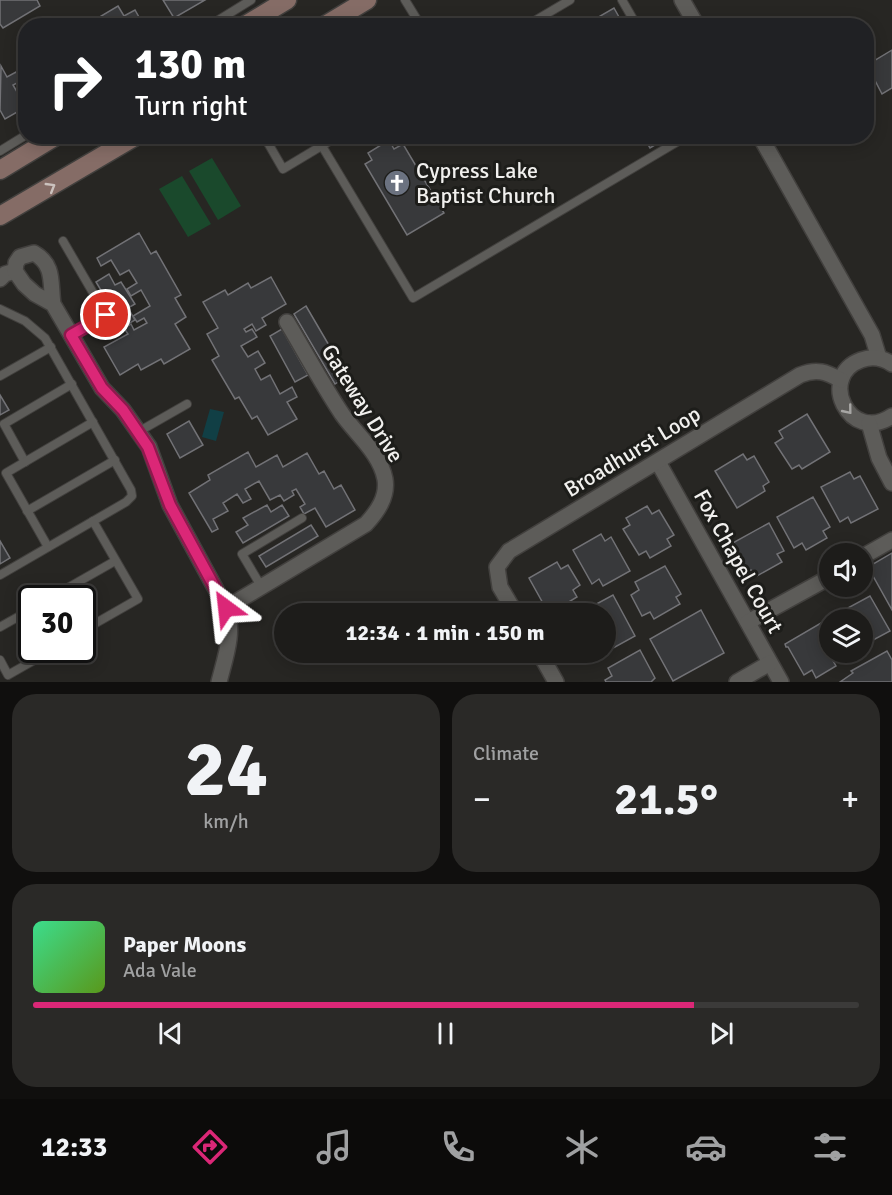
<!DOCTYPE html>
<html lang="en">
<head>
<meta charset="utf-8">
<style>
	:root { --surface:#1d1c1a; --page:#2a2927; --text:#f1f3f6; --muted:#a0a1a2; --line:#3b3a39; --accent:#db2777 }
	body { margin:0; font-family:Signika,sans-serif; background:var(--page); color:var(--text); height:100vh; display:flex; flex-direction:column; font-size:22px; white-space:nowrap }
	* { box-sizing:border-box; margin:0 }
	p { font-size:20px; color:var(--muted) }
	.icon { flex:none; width:33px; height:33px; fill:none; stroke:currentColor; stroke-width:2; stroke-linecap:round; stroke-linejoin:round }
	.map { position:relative; height:682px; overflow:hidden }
	.sheet { display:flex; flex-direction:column; gap:12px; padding:12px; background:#100f0e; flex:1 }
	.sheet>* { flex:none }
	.top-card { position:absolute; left:18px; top:18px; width:856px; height:126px; border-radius:24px; box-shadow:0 3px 15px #0003,0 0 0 2px var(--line); background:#202124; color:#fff; overflow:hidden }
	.controls { position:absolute; left:819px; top:543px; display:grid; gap:12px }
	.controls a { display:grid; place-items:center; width:54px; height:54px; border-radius:50%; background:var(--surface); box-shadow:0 3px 15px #0003,0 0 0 2px var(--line); font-size:30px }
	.speed { position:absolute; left:18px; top:585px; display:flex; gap:12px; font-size:30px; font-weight:700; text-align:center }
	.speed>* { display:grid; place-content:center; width:78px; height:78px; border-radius:50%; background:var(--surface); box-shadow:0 3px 15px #0003,0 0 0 2px var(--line); line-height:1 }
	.speed .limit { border:3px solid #111; border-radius:9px; background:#fff; color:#111 }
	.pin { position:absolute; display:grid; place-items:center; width:51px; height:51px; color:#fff; margin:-26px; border:3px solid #fff; border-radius:50%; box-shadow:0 2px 6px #0007 }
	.me { position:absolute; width:66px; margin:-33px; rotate:330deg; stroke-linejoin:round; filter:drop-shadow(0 0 4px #0008) }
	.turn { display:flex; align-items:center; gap:21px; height:126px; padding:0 18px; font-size:27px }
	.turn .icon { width:78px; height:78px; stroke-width:2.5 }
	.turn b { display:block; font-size:42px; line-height:51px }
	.big { font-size:45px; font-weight:700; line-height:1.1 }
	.sheet .tile { flex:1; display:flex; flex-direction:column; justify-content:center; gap:9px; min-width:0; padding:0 21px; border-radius:24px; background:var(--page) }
	.sheet .dial { align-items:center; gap:0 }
	.dial b { font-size:78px; line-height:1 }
	.song { display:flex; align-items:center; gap:18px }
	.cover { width:72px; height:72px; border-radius:9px; background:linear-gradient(135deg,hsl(150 70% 55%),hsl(90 70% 35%)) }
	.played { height:6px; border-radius:3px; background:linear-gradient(90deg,var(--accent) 80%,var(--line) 80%) }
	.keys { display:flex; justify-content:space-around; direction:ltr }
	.heat { display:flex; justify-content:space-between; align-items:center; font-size:33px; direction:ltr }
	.sheet .tiles { flex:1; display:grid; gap:12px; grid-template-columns:1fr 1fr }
	.tile:last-child { grid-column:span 2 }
	.trip { position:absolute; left:274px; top:603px; width:342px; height:60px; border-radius:30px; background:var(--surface); box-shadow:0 3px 15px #0003,0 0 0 2px var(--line); font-weight:700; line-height:60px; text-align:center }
	.tab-bar { display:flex; height:96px; justify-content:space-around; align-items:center; background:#0c0b0a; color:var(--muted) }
	.tab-bar .icon { width:42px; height:42px }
	.tab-bar .current { color:var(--accent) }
	.tab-bar b { font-size:27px; color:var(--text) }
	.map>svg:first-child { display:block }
	.green { fill:#1a492c }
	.water { fill:#113f45 }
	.building { fill:#38393b; stroke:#727276; stroke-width:1.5 }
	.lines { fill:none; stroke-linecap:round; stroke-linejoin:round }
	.service-casing { stroke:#42403e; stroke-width:10 }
	.minor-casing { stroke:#42403e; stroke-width:18 }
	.secondary-casing { stroke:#42403e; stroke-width:21 }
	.service { stroke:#5d5c59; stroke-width:8 }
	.minor { stroke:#5d5c59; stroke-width:15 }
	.secondary { stroke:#856c66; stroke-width:18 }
	.oneway { stroke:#cbc2be }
	.oneway2 { stroke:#a7a6a4 }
	.route-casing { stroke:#8e194d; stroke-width:15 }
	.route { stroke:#db2777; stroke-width:10 }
	.labels { text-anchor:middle; stroke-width:6; stroke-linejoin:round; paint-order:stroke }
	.poi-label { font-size:22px; fill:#f1f0ee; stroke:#1d1d1a; text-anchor:start }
	.street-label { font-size:22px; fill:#f1f0ee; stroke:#1d1d1a }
</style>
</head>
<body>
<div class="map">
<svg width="892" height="682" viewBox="0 0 892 682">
	<rect width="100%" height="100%" fill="#272623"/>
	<!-- green -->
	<g class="green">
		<polygon points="212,158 241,206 218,220 189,171"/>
		<polygon points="182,176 211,224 188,237 159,189"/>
	</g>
	<!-- water -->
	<polygon class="water" points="210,409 224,412 216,441 202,437"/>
	<!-- building -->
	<g class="building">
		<polygon points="0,0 37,0 40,6 3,28 0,24"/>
		<polygon points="163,0 205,0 174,18"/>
		<polygon points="118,6 124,16 135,10 144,26 93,26 91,22"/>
		<polygon points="614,8 624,26 589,26 588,23"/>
		<polygon points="892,50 892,88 882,94 867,65"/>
		<polygon points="1,66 7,77 16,72 21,81 13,85 26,107 5,119 0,110"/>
		<polygon points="643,136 670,136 650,148"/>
		<polygon points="389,140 394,149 403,144 444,213 407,235 365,164 372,160 368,153"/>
		<polygon points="139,233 151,254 156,251 181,295 175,298 186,317 175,324 190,349 164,364 161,359 141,370 138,364 120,375 104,347 128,334 124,328 131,324 134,330 147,323 144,318 137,322 133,316 150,306 141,290 131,296 127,289 137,283 129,270 120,275 111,260 101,266 97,258"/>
		<polygon points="109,274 115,285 121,282 135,304 128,308 135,320 123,327 96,282"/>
		<polygon points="271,277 286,304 262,318 266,325 256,331 252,324 244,329 246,332 252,329 257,337 241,346 248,357 258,351 265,363 255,369 261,380 270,375 280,394 292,387 297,397 287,402 297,419 268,435 257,416 252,419 239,397 235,399 212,360 219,356 207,334 218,328 203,302 225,290 228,295 248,283 251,288"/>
		<polygon points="306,306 347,376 335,384 294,314"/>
		<polygon points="282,329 308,375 295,382 270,336"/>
		<polygon points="0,395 9,410 0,415"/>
		<polygon points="807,414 830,452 802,469 799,465 792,469 775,443 783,438 779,431"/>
		<polygon points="189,421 203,445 180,458 167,434"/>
		<polygon points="248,452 256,467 277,455 283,467 307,453 319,474 324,471 334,489 341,485 355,510 326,527 315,508 304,514 300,507 305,504 296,489 292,491 294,495 284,501 280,495 270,500 259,481 245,489 251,499 243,503 237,494 223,503 228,511 213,519 218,529 212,532 189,493 210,480 208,475"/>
		<polygon points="743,454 747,460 754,456 769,482 763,486 765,491 737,508 715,471"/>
		<polygon points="850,472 854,479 860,476 878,509 851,523 848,517 840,522 821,487"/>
		<polygon points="813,497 830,527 823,531 827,538 806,550 802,543 794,548 777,517"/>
		<polygon points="267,505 271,512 282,505 289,516 243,543 236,532 248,525 243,518"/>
		<polygon points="647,506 652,514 659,510 674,535 667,539 671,546 650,558 646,551 639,555 623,529 630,525 626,518"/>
		<polygon points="769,523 784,551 777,554 782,562 755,577 751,570 744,574 729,545"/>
		<polygon points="311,525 318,536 266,567 259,556"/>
		<polygon points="601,534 605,541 611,537 630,571 603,586 599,579 592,584 573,550"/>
		<polygon points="0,541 10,558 0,564"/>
		<polygon points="892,553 892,610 868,567"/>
		<polygon points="557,562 561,569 568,565 580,585 573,590 577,597 549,614 529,578"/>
		<polygon points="665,566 681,594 676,597 680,604 654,619 650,612 642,616 631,595 639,590 635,582"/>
		<polygon points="613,595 635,636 606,652 606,614 578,614"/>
		<polygon points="870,596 890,631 862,646 862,620 835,620 833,616"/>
		<polygon points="701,610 724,653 673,681 650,639"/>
		<polygon points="821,623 830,637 830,652 838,652 840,655 832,659 836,666 816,678 812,670 804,675 788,647 786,647 785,644"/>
		<polygon points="640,650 655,678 651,682 606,682 605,680 612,676 608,668"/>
		<polygon points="887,651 892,660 892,682 840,682 853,673 851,671"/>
		<polygon points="579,652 606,652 585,664"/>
	</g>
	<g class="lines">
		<!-- service casing -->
		<g class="service-casing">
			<g id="service">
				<polyline points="405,0 421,26"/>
				<polyline points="622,0 637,26"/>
				<polyline points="209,26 251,0"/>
				<polyline points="526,26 570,0"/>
				<polyline points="264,136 283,169 338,136"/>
				<polyline points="322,146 413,298 687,136"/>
				<polyline points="0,151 26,135"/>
				<polyline points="63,241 106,315 71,335"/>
				<polyline points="0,309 25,321 45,338 131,490 132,496 126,502 0,575"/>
				<polyline points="0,376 51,347"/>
				<polyline points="138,432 187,404"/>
				<polyline points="25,462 4,424 72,384"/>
				<polyline points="27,511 115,460"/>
				<polyline points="48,547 6,473 93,422"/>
				<polyline points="261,586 242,554 302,518"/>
				<polyline points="50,598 115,561"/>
				<polyline points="0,627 32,609"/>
				<polyline points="82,631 138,599 93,521"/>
				<polyline points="0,660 8,675 52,650"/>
			</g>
		</g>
		<!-- minor casing -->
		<g class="minor-casing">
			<g id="minor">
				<polyline points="682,0 697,26"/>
				<polyline points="760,136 872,335 879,358"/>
				<polyline points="0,279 5,274 15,271"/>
				<path d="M53 304C50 283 55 265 34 253L20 257 16 263 15 271 24 284 35 294 53 304 102 388 123 410 149 447 170 505 226 608C235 632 225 658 219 682"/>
				<path d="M892 364C883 358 872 356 861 360 817 376 849 445 892 416"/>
				<polyline points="869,423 879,458 892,483"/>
				<polyline points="658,462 781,682"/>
				<polyline points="862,557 892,540"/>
				<path d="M226 608 366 524C377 512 388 497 385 479 380 453 356 434 342 414 322 384 305 352 287 322"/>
				<path d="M516 614 500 587 497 567 509 551 800 375C817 368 826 372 841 380"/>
				<polyline points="748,622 830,577"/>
				<polyline points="539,652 556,682"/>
				<polyline points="737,682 770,663"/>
			</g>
		</g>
		<!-- secondary casing -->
		<g class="secondary-casing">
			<g id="secondary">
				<polyline points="244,26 287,0"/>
				<polyline points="324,26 367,0"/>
				<polyline points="0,170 56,136"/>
				<polyline points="0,216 136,136"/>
			</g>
		</g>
		<!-- service -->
		<use href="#service" class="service"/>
		<!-- minor -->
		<use href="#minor" class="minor"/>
		<!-- secondary -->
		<use href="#secondary" class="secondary"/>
	</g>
	<!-- one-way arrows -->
	<defs><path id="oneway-chevron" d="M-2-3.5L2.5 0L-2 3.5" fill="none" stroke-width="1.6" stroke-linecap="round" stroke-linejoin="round" transform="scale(1.5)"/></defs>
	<use class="oneway" href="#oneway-chevron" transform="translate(51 187) rotate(-31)"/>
	<use class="oneway2" href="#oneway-chevron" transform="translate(848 410) rotate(51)"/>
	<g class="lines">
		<!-- route casing -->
		<g class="route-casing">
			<polyline id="route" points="106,315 71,335 102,388 123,410 148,447 170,505 226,608"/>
		</g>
		<!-- route -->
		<use href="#route" class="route"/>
	</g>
	<!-- icons -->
	<defs>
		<g id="church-disc" transform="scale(1.35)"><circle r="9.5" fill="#6b7280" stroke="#1d1d1a"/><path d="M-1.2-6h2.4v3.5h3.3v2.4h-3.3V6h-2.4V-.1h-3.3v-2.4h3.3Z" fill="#fff"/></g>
	</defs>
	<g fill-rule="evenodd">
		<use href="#church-disc" x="397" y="183"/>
	</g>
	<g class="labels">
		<!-- poi labels -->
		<g class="poi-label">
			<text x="416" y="178">Cypress Lake<tspan x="416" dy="25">Baptist Church</tspan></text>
		</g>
		<!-- street labels -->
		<g class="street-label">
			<text transform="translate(363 403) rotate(58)" y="8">Gateway Drive</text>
			<text transform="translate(632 451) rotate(-31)" y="8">Broadhurst Loop</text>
			<text transform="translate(739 561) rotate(61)" y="8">Fox Chapel Court</text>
		</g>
	</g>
</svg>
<div class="controls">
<a><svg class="icon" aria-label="sound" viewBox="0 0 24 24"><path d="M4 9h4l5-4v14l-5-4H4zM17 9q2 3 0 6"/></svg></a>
<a><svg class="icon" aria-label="layers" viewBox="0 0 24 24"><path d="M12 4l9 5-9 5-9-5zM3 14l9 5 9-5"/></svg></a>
</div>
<div class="speed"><div class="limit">30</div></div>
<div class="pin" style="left:106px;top:315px;background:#d93025"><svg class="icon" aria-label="arrive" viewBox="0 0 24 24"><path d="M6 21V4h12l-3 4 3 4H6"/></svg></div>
<svg class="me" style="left:226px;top:608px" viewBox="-20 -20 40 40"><path d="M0-17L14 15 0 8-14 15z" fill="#db2777" stroke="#fff" stroke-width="4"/></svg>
<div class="trip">12:34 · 1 min · 150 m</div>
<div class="top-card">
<div class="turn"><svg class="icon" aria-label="right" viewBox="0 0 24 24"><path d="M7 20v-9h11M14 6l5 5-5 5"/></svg><div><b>130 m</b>Turn right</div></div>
</div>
</div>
<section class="sheet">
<div class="tiles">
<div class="tile dial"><b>24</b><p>km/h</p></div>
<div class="tile"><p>Climate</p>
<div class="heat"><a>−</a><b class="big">21.5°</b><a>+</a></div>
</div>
<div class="tile">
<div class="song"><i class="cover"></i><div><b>Paper Moons</b><p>Ada Vale</p></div></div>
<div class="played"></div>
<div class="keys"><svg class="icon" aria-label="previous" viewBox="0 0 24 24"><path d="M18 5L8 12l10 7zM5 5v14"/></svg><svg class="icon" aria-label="pause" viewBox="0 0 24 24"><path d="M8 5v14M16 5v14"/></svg><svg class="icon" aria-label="next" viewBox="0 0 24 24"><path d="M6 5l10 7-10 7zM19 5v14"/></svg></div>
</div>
</div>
</section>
<nav class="tab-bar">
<b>12:33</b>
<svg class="icon current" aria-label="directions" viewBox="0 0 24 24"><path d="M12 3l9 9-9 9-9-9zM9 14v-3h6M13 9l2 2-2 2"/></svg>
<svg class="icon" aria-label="music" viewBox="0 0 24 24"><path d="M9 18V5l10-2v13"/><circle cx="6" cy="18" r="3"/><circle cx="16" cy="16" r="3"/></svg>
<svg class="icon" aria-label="phone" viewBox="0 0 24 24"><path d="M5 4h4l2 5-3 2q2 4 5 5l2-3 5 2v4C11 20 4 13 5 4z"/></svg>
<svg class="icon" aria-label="climate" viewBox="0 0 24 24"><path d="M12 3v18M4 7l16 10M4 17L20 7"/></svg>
<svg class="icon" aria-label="car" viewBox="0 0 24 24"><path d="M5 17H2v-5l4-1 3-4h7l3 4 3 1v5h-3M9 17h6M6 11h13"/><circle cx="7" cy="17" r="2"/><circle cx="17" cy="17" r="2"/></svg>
<svg class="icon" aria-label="filters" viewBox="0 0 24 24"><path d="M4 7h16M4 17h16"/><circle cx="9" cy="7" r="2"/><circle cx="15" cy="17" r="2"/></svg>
</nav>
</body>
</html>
